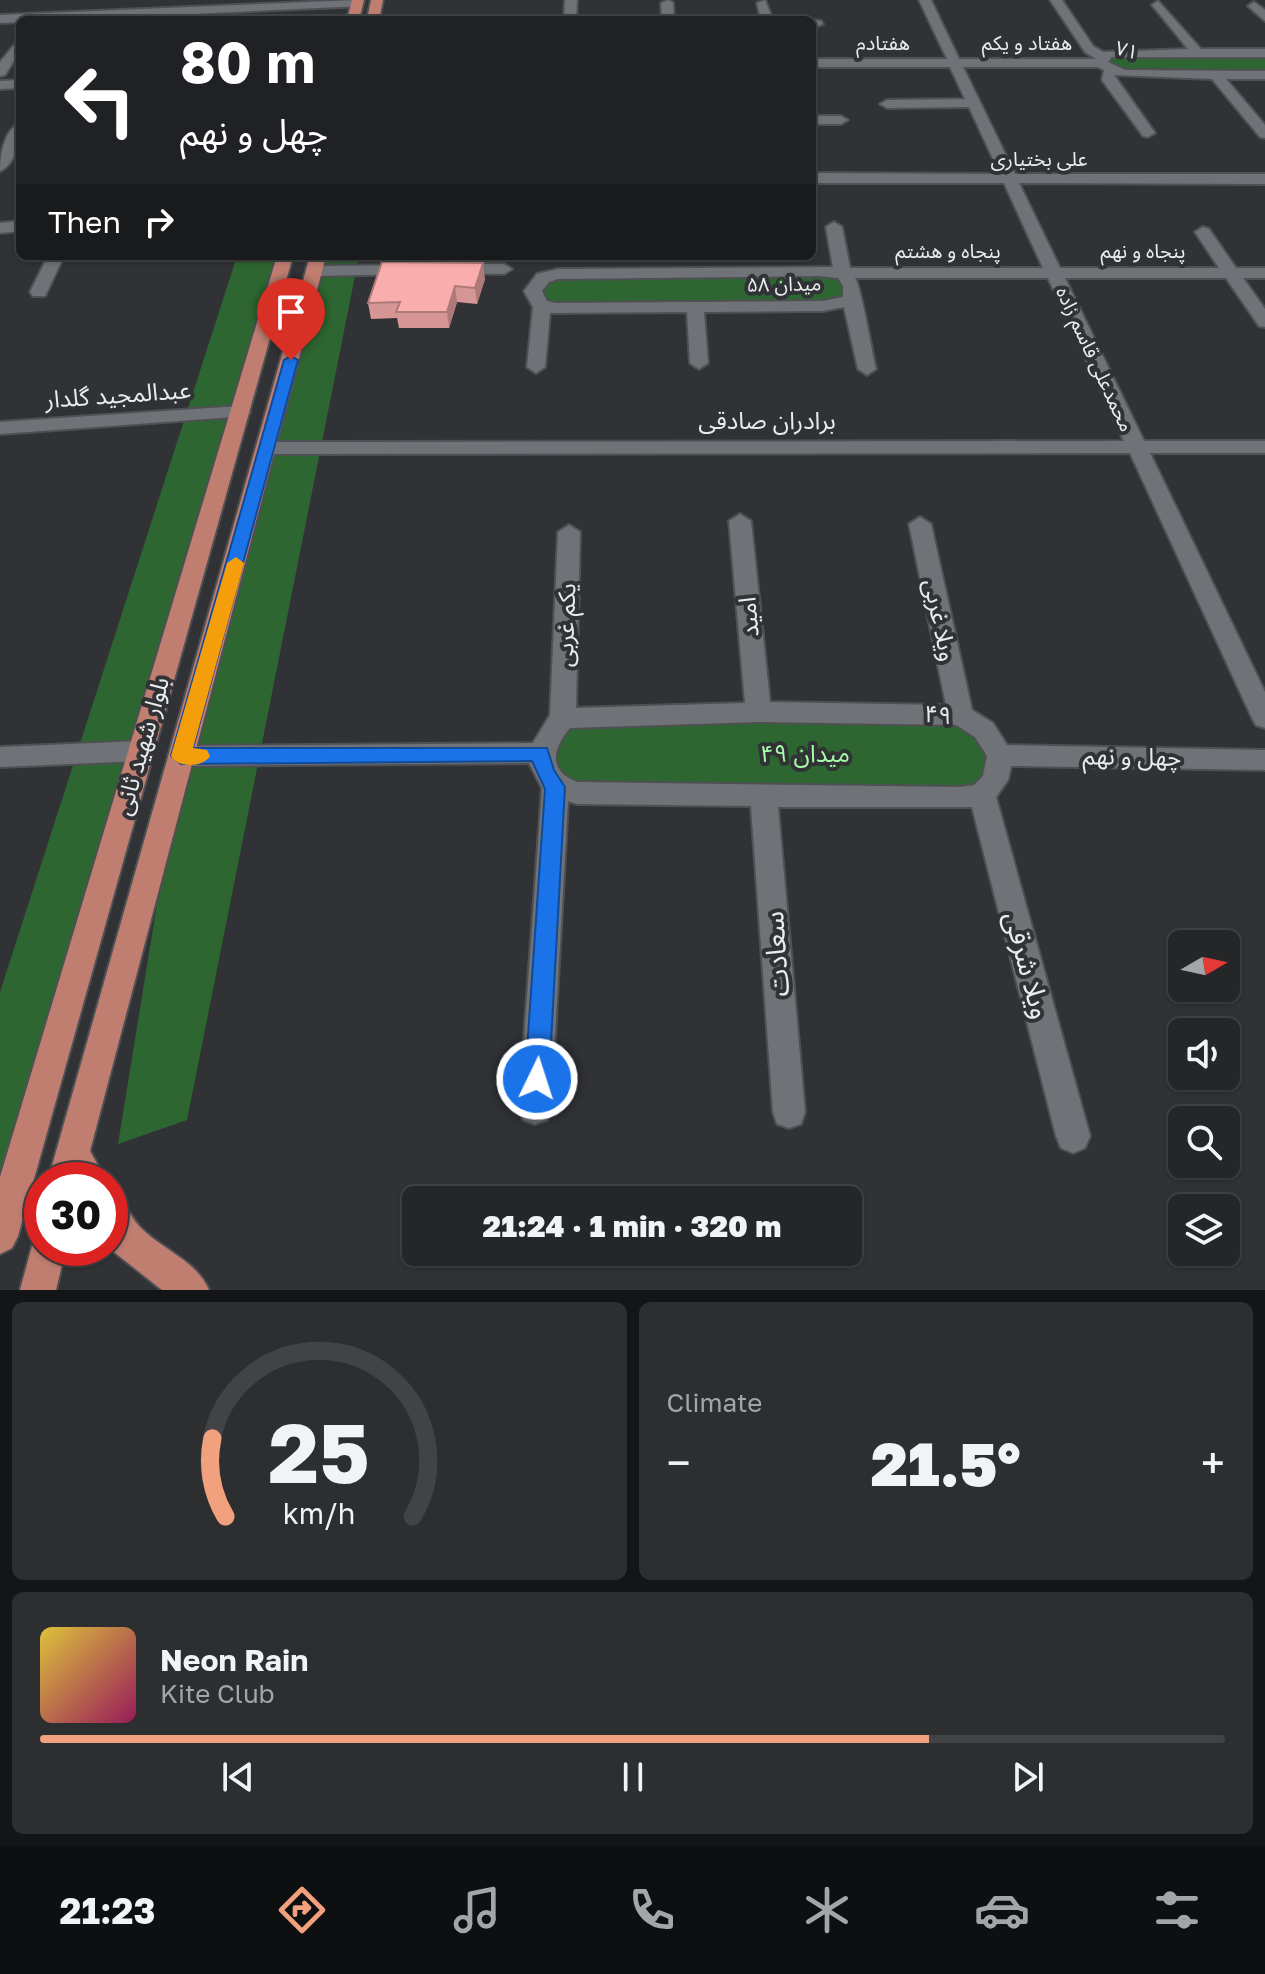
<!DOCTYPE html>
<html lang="en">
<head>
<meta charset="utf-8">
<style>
	:root { --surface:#242628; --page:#2c2e30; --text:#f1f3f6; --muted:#a3a5a8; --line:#414345; --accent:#f2a17e }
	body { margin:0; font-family:"Golos Text","Noto Sans Arabic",sans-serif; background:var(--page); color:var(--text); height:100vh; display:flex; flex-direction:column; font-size:30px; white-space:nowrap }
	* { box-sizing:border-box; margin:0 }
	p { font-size:26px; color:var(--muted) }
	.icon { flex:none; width:44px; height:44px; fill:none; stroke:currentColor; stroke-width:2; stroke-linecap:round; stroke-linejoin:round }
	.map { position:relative; height:1290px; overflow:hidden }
	.sheet { display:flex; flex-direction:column; gap:12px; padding:12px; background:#141516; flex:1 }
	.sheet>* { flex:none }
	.top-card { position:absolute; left:16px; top:16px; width:800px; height:244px; border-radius:12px; box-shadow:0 2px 6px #0004,0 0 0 2px var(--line); background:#202124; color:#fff; overflow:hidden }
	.needle { width:52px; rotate:81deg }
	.controls { position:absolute; left:1168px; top:930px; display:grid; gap:16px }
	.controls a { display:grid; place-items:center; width:72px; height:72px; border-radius:12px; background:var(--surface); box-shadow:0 2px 6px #0004,0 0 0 2px var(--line); font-size:40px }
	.speed { position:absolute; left:24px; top:1162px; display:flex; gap:16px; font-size:40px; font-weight:700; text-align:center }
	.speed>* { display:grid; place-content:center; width:104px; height:104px; border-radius:50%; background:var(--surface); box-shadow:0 2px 6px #0004,0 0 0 2px var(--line); line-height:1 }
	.speed .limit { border:12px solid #d22; background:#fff; color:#111 }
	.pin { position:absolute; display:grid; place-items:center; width:68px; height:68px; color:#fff; margin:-82px -34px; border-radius:50% 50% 50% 0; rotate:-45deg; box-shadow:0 0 8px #0007 }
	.pin .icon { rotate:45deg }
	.me { position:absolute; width:88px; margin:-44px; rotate:4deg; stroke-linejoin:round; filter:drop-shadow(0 0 6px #0008) }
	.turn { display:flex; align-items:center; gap:28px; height:168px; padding:0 32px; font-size:36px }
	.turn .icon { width:104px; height:104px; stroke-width:2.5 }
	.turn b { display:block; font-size:56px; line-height:68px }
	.then { display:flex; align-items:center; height:76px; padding:0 32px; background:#0003; gap:16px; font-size:30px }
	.big { font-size:60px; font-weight:800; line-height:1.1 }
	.sheet .widget { flex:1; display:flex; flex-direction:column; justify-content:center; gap:12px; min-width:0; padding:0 28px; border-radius:12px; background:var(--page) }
	.sheet .dial { align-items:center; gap:0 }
	.dial svg { height:208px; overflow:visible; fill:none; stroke:var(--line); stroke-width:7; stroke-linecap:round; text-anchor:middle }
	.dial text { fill:var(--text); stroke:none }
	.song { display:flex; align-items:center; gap:24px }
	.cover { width:96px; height:96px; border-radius:12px; background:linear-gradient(135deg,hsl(50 70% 55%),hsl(330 70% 35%)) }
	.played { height:8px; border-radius:4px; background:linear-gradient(90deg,var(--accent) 75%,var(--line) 75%) }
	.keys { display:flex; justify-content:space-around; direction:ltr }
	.heat { display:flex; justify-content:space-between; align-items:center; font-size:44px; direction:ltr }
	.sheet .tiles { flex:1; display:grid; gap:12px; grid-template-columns:1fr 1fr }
	.widget:last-child { grid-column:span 2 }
	.trip { position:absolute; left:402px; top:1186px; width:460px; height:80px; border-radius:12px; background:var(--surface); box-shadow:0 2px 6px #0004,0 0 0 2px var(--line); font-weight:800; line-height:80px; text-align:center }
	.dock { display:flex; height:128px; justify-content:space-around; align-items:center; background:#0e0f10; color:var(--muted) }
	.dock .icon { width:56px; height:56px }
	.dock .active { color:var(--accent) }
	.dock b { font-size:36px; color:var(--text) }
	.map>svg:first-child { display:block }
	.green { fill:#2e6631 }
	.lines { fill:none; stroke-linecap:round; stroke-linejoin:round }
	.street-casing { stroke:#4e5054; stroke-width:4 }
	.primary-casing { stroke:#4e5054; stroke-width:4 }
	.street { fill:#6f7377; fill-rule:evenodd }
	.primary { fill:#c07e70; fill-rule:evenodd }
	.wall { fill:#d69695 }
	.shaded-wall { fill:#ae7a79 }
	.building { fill:#f9aead; stroke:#ae7a79; stroke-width:2 }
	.route { fill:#1a73e8; stroke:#114b97; stroke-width:2 }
	.slow { fill:#f59e0b }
	.labels { text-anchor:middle; stroke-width:8; stroke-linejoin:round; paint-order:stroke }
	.far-street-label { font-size:20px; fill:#e9ebed; stroke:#303236 }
	.street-label { font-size:24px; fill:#e9ebed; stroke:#303236 }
	.park-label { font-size:24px; fill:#a6fca8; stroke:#303236 }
	.near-street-label { font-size:28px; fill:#e9ebed; stroke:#303236 }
</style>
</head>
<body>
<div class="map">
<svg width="1265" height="1290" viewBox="0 0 1265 1290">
	<rect width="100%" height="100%" fill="#303236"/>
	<!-- green -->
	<g class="green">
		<polygon points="1109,53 1265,53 1265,75 1123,74 1100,63"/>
		<polygon points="237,256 285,256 0,1229 0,992"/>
		<polygon points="318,256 359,256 187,1120 118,1144 181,756"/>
		<polygon points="843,273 852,286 838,305 542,306 537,283 543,278"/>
		<polygon points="941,713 1000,755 982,795 555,787 549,733 563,718"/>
	</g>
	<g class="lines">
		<!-- street casing -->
		<g class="street-casing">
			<g id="street">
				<polygon points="357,0 363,4 361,6 0,23 0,15"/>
				<polygon points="565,0 577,0 576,20 564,20"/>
				<polygon points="669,0 673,3 674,20 662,20 661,3"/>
				<polygon points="765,0 773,20 761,20 757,3"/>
				<path d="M919 0H931L959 59H1096L1085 52 1050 0H1062L1093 46 1103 52 1188 49 1152 5 1158 1 1201 49H1265V57H1112L1108 62 1125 70 1265 71V79H1226L1265 125V138L1260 137 1212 79 1114 75 1155 133 1148 137 1143 136 1102 80 1104 70 1098 67H963L1015 174H1265V184L1019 183 1060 268H1219L1195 232 1203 227 1209 229 1236 268H1265V278H1243L1265 309V327L1259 326 1226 278H1065L1144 441H1265V453H1150L1265 692V728L1256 725 1252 718 1130 453 268 454 258 448 268 442 1124 441 1048 278H855C861 286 872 352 876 369L867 375 858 369 844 307 823 311 704 312 708 363 699 369 690 363 687 312 550 313 545 367 536 373 527 367 533 307 524 291 537 274 558 269 833 267 826 227 834 222 842 227 850 268H1043L1004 183H812V173L1000 174 969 107 887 108 880 104 887 100 965 99 950 67H812V59H947ZM819 276 838 278 843 286V297L823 301 556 303 547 301 542 291 549 282 558 279Z"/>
				<polygon points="1254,2 1265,10 1265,21 1248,6"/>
				<polygon points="812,20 821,21 823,24 812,28"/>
				<polygon points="20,38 20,51 5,75 0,76 0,62"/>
				<polygon points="20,80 20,88 0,89 0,81"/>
				<polygon points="812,116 841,116 848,120 841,124 812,124"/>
				<path d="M20 123C20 139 16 164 0 171 0 155 4 130 20 123Z"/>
				<polygon points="20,221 20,231 0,233 0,223"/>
				<polygon points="48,256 64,256 45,296 33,296 30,292"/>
				<polygon points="453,264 504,264 512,269 504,274 447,273 447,265"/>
				<polygon points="412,265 420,270 418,274 314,276 306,271 314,266"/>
				<polygon points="240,406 250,412 247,416 0,434 0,422"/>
				<path d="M740 514 751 521 770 702 946 705 909 524 920 517 931 524 972 710 993 723 1007 745 1265 750V770L1011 766 1008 780 996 797 1090 1136 1085 1148 1073 1153 1061 1148 1056 1136 972 807H778L805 1112 801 1124 789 1128 777 1124 773 1112 751 806 577 804 568 801 551 1108 547 1120 535 1124 523 1120 519 1108 542 788 529 763 181 766 172 763 168 756 172 749 181 746 533 743 550 715 558 532 569 525 580 532 576 708 745 703 729 521ZM758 722 956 725 975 737 987 756 983 776 974 785 960 787 577 782C548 771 552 749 570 728Z"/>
				<polygon points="141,741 150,744 154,751 150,758 141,761 0,767 0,747"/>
			</g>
		</g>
		<!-- primary casing -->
		<g class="primary-casing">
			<g id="primary">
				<polygon points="352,0 364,0 359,20 347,20"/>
				<polygon points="371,0 383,0 379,20 367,20"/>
				<polygon points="277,256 293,256 18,1236 12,1248 0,1254 0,1177"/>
				<polygon points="310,256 326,256 90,1151 106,1180 48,1180"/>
				<path d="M110 1196C127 1202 128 1214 140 1227 161 1249 197 1261 209 1290H162L114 1252 110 1245Z"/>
				<polygon points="42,1233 42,1248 66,1248 56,1290 20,1290 35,1235"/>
			</g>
		</g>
		<!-- street -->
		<use href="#street" class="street"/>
		<!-- primary -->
		<use href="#primary" class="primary"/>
	</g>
	<!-- wall -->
	<g class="wall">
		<polygon points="405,256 456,256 455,262 406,262"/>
		<polygon points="485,279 477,304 457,302 449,328 399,328 397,318 371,319 368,303"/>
	</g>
	<!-- shaded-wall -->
	<g class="shaded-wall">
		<polygon points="483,263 485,279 477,304 475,288"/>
		<polygon points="455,286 457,302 449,328 447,312"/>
	</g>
	<!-- building -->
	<polygon class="building" points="382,262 483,263 475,288 455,286 447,312 396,312 400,302 368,303"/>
	<!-- route -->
	<polygon class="route" points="291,356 298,360 193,748 547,748 554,770 565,787 549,1079 546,1087 537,1091 528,1087 525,1079 545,789 532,761 181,764 171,756 284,360"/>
	<!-- slow -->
	<path class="slow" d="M236 557 244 563 193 748 207 750 210 756C203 768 177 768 171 756L227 563Z"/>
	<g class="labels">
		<!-- far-street labels -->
		<g class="far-street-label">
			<text x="883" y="50">هفتادم</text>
			<text x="1027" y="50">هفتاد و یکم</text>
			<text transform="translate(1127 50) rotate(14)" y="7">۷۱</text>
			<text x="1039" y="166">علی بختیاری</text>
			<text x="948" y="258">پنجاه و هشتم</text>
			<text x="1143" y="258">پنجاه و نهم</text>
			<text transform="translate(784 284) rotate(-1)" y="7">میدان ۵۸</text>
			<text transform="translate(1095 359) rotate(65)" y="7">محمدعلی قاسم زاده</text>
		</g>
		<!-- street labels -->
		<g class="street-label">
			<text transform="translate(118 395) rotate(-4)" y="8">عبدالمجید گلدار</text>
			<text x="767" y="429">برادران صادقی</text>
			<text transform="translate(749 617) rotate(-95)" y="8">امید</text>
			<text transform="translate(940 620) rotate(78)" y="8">ویلا غربی</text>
			<text transform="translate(566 625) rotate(-88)" y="8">یکم غربی</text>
			<text transform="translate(938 715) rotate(5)" y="8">۴۹</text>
			<text transform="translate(142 746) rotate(-74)" y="8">بلوار شهید ثانی</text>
			<text transform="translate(1132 757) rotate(1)" y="8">چهل و نهم</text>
		</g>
		<!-- park labels -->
		<g class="park-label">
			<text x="805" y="762">میدان ۴۹</text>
		</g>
		<!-- near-street labels -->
		<g class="near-street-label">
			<text transform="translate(776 954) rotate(-94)" y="10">سعادت</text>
			<text transform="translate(1028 965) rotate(75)" y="10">ویلا شرقی</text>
		</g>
	</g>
</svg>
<div class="controls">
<a><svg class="needle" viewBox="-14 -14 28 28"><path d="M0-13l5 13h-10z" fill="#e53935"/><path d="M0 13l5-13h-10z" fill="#a3a5a8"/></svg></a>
<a><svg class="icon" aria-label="sound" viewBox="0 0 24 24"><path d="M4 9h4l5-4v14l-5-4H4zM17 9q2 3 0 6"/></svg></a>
<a><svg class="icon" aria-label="search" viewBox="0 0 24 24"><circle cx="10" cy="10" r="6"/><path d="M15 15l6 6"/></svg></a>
<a><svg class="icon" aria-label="layers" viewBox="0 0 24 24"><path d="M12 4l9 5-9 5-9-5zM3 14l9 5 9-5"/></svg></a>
</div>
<div class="speed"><div class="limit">30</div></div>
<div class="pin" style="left:291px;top:360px;background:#d93025"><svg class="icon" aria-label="arrive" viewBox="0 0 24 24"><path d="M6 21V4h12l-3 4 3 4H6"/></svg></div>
<svg class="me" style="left:537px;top:1079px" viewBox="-20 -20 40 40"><circle r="17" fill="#1a73e8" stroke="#fff" stroke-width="3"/><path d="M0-11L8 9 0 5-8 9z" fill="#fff"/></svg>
<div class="trip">21:24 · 1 min · 320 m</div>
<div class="top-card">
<div class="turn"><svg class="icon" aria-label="left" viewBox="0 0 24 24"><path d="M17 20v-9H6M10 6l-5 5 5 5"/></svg><div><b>80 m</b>چهل و نهم</div></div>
<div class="then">Then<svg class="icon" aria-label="right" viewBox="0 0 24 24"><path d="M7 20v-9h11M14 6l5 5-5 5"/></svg></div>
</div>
</div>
<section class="sheet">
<div class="tiles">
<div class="widget dial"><svg viewBox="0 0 100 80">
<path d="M14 69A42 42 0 1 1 86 69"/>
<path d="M14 69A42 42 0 0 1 9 39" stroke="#f2a17e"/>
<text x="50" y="56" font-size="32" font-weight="700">25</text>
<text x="50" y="72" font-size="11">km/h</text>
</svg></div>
<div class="widget"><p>Climate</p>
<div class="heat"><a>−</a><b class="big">21.5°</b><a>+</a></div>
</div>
<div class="widget">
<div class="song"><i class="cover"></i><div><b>Neon Rain</b><p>Kite Club</p></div></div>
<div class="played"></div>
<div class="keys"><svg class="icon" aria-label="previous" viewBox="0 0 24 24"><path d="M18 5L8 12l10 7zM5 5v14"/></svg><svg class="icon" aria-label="pause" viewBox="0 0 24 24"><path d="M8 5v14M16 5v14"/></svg><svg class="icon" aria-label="next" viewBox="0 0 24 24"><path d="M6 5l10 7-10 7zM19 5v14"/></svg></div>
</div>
</div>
</section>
<nav class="dock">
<b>21:23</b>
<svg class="icon active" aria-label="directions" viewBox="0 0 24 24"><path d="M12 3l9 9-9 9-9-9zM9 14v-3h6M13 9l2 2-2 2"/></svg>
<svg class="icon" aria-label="music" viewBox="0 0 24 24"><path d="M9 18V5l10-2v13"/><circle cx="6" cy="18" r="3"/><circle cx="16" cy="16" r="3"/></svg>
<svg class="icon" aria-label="phone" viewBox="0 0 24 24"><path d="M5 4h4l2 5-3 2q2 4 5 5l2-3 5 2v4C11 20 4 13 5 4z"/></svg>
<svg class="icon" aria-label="climate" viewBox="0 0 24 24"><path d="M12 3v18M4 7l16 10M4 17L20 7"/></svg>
<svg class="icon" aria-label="car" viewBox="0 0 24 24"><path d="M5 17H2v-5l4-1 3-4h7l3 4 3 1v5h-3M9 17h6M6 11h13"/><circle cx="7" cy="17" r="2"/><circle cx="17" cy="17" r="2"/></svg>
<svg class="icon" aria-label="filters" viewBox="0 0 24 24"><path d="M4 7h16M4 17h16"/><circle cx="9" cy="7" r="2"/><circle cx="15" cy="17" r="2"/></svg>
</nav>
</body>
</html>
